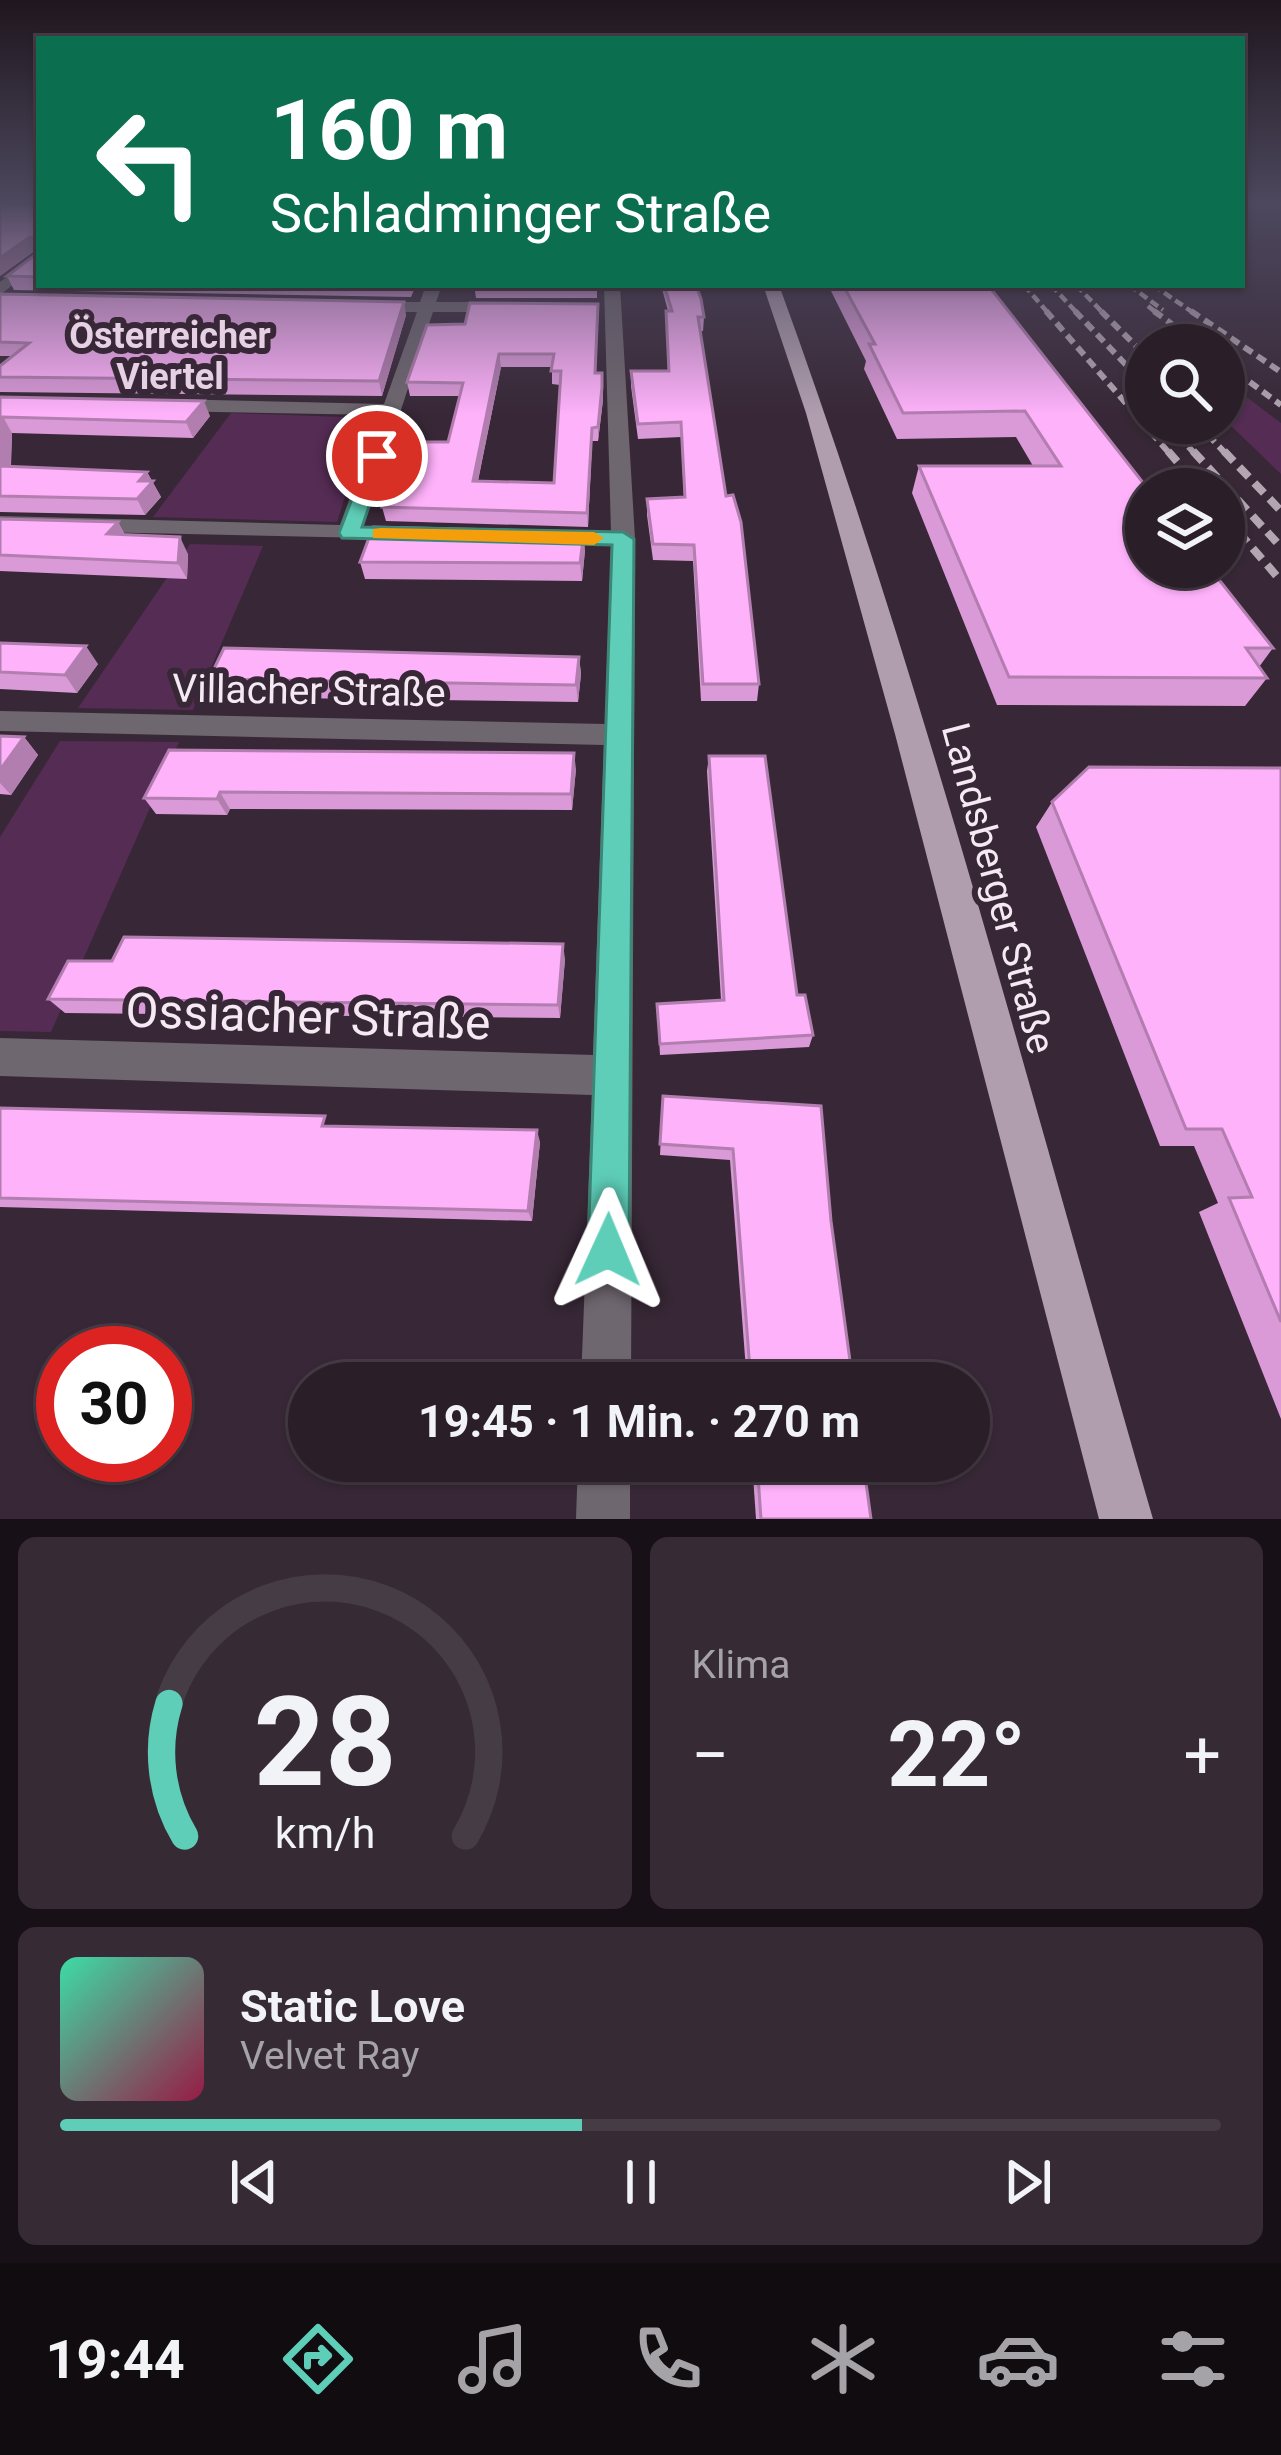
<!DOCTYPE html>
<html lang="de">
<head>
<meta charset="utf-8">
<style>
	:root { --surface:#2a1e29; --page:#362b35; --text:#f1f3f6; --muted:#a5a2a8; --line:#463c46; --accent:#5eceb8 }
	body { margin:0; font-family:Roboto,sans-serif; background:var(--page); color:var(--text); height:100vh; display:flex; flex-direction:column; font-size:45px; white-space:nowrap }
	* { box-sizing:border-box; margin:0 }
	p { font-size:39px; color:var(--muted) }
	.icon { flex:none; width:66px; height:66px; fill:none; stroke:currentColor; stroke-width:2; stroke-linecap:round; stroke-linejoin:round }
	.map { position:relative; height:1519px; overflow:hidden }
	.drawer { display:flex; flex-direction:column; gap:18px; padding:18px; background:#171017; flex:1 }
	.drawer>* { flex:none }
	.hud { position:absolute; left:36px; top:36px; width:1209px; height:252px; border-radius:0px; box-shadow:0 3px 9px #0004,0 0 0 3px var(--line); background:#0b6e4f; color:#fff; overflow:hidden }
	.buttons { position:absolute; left:1125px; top:324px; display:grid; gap:24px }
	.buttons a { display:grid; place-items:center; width:120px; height:120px; border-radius:50%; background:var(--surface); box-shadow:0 3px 9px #0004,0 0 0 3px var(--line); font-size:60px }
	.speed { position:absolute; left:36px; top:1326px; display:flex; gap:24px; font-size:60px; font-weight:700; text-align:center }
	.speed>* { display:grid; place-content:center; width:156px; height:156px; border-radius:50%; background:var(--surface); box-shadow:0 3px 9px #0004,0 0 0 3px var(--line); line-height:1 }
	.speed .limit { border:18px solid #d22; background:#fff; color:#111 }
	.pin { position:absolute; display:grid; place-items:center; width:102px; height:102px; color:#fff; margin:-51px; border:6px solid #fff; border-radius:50%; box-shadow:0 3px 12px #0007 }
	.me { position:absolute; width:132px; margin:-66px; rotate:1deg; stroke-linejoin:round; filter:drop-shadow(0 0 9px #0008) }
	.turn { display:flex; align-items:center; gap:42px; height:252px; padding:0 36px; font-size:54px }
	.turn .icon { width:156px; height:156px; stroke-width:2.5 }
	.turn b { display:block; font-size:84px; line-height:102px }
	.big { font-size:90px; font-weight:700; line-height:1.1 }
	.drawer .widget { flex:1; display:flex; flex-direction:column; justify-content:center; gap:18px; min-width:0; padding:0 42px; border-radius:18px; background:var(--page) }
	.drawer .dial { align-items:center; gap:0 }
	.dial svg { height:312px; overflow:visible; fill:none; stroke:var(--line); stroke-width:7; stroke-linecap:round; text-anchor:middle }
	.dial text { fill:var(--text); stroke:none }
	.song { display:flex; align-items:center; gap:36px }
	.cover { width:144px; height:144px; border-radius:18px; background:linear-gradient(135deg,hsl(160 70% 55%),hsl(340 70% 35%)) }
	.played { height:12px; border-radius:6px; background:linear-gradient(90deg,var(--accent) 45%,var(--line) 45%) }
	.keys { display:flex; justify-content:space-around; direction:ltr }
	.heat { display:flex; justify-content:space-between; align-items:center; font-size:66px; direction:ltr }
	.drawer .tiles { flex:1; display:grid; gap:18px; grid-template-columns:1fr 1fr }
	.widget:last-child { grid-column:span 2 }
	.trip { position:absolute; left:288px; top:1362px; width:702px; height:120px; border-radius:60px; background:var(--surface); box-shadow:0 3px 9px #0004,0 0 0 3px var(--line); font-weight:700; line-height:120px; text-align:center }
	.dock { display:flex; height:192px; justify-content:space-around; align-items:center; background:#110c10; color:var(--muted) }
	.dock .icon { width:84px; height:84px }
	.dock .selected { color:var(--accent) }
	.dock b { font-size:54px; color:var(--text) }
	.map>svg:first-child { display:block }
	.green { fill:#552c54 }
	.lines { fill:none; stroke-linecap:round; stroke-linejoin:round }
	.minor { fill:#6f676f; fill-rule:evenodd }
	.major { fill:#b09eaf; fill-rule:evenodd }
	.rail-far2 { stroke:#b3a6b2; stroke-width:4.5; stroke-dasharray:9 4.5; stroke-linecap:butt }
	.rail-far1 { stroke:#b3a6b2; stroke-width:6; stroke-dasharray:10 6; stroke-linecap:butt }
	.rail { stroke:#b3a6b2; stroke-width:8; stroke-dasharray:14 8; stroke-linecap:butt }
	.wall { fill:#da99d7; fill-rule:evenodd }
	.shaded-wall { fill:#b27daf }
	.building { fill:#feb2fa; stroke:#b27daf; stroke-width:3; fill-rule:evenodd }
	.route { fill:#5eceb8; stroke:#3d8678; stroke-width:3 }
	.slow { fill:#f59e0b }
	.labels { text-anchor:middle; stroke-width:12; stroke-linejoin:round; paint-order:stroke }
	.far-neighbourhood-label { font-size:36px; font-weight:bold; fill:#e6d0e4; stroke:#382837 }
	.street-label { font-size:39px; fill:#f5eaf4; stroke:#382837 }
	.near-street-label { font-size:48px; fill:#f5eaf4; stroke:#382837 }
</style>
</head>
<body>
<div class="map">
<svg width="1281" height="1519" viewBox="0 0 1281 1519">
	<rect width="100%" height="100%" fill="#382837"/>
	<!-- green -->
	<g class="green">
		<polygon points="1224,380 1281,423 1281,474 1224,419"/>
		<polygon points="231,413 370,418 337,522 153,517"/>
		<polygon points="190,544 263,546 193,710 78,708"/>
		<polygon points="60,741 179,742 51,1032 0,1031 0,837"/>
	</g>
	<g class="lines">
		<!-- minor -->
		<g class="minor">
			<polygon points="39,253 39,264 0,295 0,282"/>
			<polygon points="426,285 442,285 436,302 505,302 513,307 505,312 433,312 363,526 407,527 418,534 415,539 0,530 0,516 340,525 380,415 165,411 156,405 165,399 384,404 417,312 367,312 359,307 367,302 420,302"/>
			<polygon points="604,285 620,285 635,539 631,1383 581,1383 592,1095 0,1076 0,1038 593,1055 604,745 0,731 0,711 605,724 611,546 545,544 533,537 545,530 611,532"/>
			<polygon points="578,1461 630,1461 630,1519 576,1519"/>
		</g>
		<!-- major -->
		<path class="major" d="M763 285H779C925 685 1034 1109 1153 1519H1099L895 734 806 413Z"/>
		<!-- rail-far2 -->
		<g class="rail-far2">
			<polyline points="1024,285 1049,314"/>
			<polyline points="1051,285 1078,314"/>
			<polyline points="1076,285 1104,314"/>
			<polyline points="1129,285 1163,310"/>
			<polyline points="1153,285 1195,314"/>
			<polyline points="1148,306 1158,314"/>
		</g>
		<!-- rail-far1 -->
		<g class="rail-far1">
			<polyline points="1046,311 1170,454"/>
			<polyline points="1075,311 1146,386"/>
			<polyline points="1101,311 1146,356"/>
			<polyline points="1154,311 1200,345"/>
			<polyline points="1191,311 1281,372"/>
			<polyline points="1224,363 1281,405"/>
			<polyline points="1167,423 1195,454"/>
			<polyline points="1197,423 1226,454"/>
		</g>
		<!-- rail -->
		<g class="rail">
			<polyline points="1168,451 1201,489"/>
			<polyline points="1193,451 1281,547"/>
			<polyline points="1224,451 1281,511"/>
			<polyline points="1224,515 1281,581"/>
		</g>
	</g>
	<!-- wall -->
	<g class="wall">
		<polygon points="39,202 39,285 416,285 411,297 14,290 7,276 35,255 36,250 0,276"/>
		<polygon points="474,285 597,285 597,298 476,298"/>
		<polygon points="661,285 696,285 704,317 703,331 700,331 726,496 759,684 757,701 701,701 693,561 653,560 647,515 647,499 684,497 681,437 638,439 631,386 631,371 668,371 666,325 668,311"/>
		<polygon points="828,285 988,285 1273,648 1259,667 1267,678 1245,706 997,705 912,493 919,466 1033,466 1016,437 897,439 864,369 866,361"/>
		<polygon points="0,294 406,315 382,396 0,392 0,366 12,356 0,356"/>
		<path d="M598 304 596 373H602L603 400 598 441H592L588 527 386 521 382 507 448 442 460 396H410L407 382 465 324ZM501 367H552V384L560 385 554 483 478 481Z"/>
		<polygon points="0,397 210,416 193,438 12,433 11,466 147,472 161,497 145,515 0,512"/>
		<polygon points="0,519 118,522 125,535 188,554 187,579 0,571"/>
		<polygon points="585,550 582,581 365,579 360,562"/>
		<polygon points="0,643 98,664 77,693 0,689"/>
		<polygon points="579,657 581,674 578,702 218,697 209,679"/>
		<polygon points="0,736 24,737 38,755 11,795 0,794"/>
		<polygon points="709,756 797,995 813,1035 809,1047 660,1055 657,1004 721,1000 707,771"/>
		<polygon points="1281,768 1281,1419 1199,1212 1218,1203 1194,1146 1160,1146 1036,827 1052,802"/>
		<polygon points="576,769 572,810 230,809 227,815 156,814 144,798"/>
		<polygon points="565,959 560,1018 65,1013 48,999"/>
		<polygon points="663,1096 831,1221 853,1383 747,1383 730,1160 660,1155"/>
		<polygon points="0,1108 333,1126 540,1142 532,1221 0,1207"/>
		<polygon points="752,1461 863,1461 871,1519 756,1519"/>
	</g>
	<!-- shaded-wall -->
	<g class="shaded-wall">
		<polygon points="30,237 36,249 0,276 0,258"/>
		<polygon points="404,302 406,315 382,396 379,381"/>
		<polygon points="499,354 501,367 475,495 473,481"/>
		<polygon points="602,387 603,400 598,441 598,427"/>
		<polygon points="204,401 210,416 193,438 186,422"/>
		<polygon points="3,417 12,433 10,481 0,466"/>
		<polygon points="592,428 592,441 588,527 587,513"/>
		<polygon points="147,472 161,497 145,515 137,499 139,481"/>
		<polygon points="118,522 126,538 107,534"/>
		<polygon points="584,532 585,550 582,581 580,563"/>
		<polygon points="180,537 188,554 187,579 178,563"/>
		<polygon points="86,646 98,664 77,693 65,675"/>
		<polygon points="579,657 581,674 578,702 576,685"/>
		<polygon points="24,737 38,755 11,795 0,783 0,770"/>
		<polygon points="574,753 576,769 572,810 571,794"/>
		<polygon points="220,792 230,809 227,815 217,799"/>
		<polygon points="563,944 565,959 560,1018 558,1005"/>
		<polygon points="537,1130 540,1142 532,1221 528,1211"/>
	</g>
	<!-- building -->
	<g class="building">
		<polygon points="0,202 39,202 39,277 7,276 35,255 37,240 30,237 0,258"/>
		<polygon points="664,285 696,285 701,299 704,317 698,317 726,496 733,495 741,522 759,684 703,684 694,545 653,544 647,499 685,497 681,422 638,424 631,371 669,371 666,311 672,311"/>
		<polygon points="843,285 988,285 1148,489 1146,489 1146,567 1209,567 1273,648 1246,648 1267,678 1009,677 919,466 1061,466 1025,411 903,413 869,344 875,344"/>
		<polygon points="0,294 404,302 379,381 0,377 0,366 29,343 0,342"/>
		<path d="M470 303 598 304 595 373H602V387L598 427 592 428 587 513 382 507 407 442H448L463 383 407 382 427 325 465 324ZM499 354H554L551 371H561L554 483 473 481Z"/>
		<polygon points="0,397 204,401 186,422 3,417 0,466 147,472 139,481 153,481 137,499 0,496"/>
		<polygon points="0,519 118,522 107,534 180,537 178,563 0,555"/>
		<polygon points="373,527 584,532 580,563 360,562"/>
		<polygon points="0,643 86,646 65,675 0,672"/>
		<polygon points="224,648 579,657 576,685 209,679"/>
		<polygon points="0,736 24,737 0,770"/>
		<polygon points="169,750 574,753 571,794 220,792 217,799 144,798"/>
		<polygon points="709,756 765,756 797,995 805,995 813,1035 660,1044 657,1004 724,1000"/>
		<polygon points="1089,767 1281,768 1281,1322 1229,1198 1252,1197 1222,1129 1186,1129 1052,802"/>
		<polygon points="124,937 563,944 558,1005 48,999 68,961 112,961"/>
		<polygon points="663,1096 821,1106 831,1221 853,1383 751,1383 733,1149 660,1144"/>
		<polygon points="0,1108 325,1116 322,1126 537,1130 528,1211 0,1198"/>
		<polygon points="757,1461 863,1461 871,1519 761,1519"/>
	</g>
	<!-- sky -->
	<linearGradient id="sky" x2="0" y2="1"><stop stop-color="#1f161e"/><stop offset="0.49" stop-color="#4d485e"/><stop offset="1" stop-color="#4d485e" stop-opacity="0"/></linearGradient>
	<rect width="1281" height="415" fill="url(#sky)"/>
	<!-- route -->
	<polygon class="route" points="370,452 386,456 362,527 623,532 634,539 629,1250 623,1264 608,1270 594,1264 588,1250 612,545 342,538 339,533"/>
	<!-- slow -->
	<polygon class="slow" points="381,528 594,532 604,538 594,545 373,538 373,529"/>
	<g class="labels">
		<!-- far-neighbourhood labels -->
		<g class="far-neighbourhood-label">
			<text x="170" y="348">Österreicher<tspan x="170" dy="41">Viertel</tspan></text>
		</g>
		<!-- street labels -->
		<g class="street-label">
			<text transform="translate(309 690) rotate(1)" y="14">Villacher Straße</text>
			<text transform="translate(999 888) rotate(75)" y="14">Landsberger Straße</text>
		</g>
		<!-- near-street labels -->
		<g class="near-street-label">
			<text transform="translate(308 1016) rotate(2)" y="17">Ossiacher Straße</text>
		</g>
	</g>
</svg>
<div class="buttons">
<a><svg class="icon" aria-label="search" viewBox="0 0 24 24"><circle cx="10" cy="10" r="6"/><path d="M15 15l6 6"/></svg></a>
<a><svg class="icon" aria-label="layers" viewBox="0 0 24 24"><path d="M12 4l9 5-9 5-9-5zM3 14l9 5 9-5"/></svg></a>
</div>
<div class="speed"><div class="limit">30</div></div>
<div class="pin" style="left:377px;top:456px;background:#d93025"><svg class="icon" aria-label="arrive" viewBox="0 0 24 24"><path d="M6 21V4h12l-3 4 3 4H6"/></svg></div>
<svg class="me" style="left:608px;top:1250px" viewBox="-20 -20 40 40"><path d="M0-17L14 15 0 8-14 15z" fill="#5eceb8" stroke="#fff" stroke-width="4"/></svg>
<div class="trip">19:45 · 1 Min. · 270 m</div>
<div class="hud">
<div class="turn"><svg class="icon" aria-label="left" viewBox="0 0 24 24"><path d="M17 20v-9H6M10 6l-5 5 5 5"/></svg><div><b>160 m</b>Schladminger Straße</div></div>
</div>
</div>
<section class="drawer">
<div class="tiles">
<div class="widget dial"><svg viewBox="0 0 100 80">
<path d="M14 69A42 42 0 1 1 86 69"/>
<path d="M14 69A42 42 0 0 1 10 35" stroke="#5eceb8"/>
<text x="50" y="56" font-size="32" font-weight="700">28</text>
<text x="50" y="72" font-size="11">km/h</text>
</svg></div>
<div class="widget"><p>Klima</p>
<div class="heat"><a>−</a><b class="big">22°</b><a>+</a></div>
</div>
<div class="widget">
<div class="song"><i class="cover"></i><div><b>Static Love</b><p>Velvet Ray</p></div></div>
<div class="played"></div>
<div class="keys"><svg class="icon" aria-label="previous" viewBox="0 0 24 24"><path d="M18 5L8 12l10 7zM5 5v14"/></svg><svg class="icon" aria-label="pause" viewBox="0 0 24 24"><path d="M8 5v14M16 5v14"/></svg><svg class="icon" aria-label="next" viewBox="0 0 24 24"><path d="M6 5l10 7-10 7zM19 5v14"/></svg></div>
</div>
</div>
</section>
<nav class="dock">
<b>19:44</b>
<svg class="icon selected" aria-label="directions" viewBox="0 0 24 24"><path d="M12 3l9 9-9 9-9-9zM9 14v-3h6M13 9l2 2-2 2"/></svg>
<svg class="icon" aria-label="music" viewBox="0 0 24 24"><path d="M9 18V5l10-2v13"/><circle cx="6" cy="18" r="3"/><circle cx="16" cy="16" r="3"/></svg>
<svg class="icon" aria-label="phone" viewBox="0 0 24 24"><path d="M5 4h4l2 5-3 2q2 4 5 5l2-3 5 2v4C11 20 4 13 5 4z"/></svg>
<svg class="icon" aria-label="climate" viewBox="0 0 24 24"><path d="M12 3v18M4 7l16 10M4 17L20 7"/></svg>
<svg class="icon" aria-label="car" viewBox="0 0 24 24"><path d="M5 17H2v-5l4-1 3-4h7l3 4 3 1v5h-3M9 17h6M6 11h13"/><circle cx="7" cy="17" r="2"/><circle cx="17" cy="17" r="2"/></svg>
<svg class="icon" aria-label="filters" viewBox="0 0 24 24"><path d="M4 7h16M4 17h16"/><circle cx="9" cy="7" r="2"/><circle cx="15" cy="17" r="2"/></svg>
</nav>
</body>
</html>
